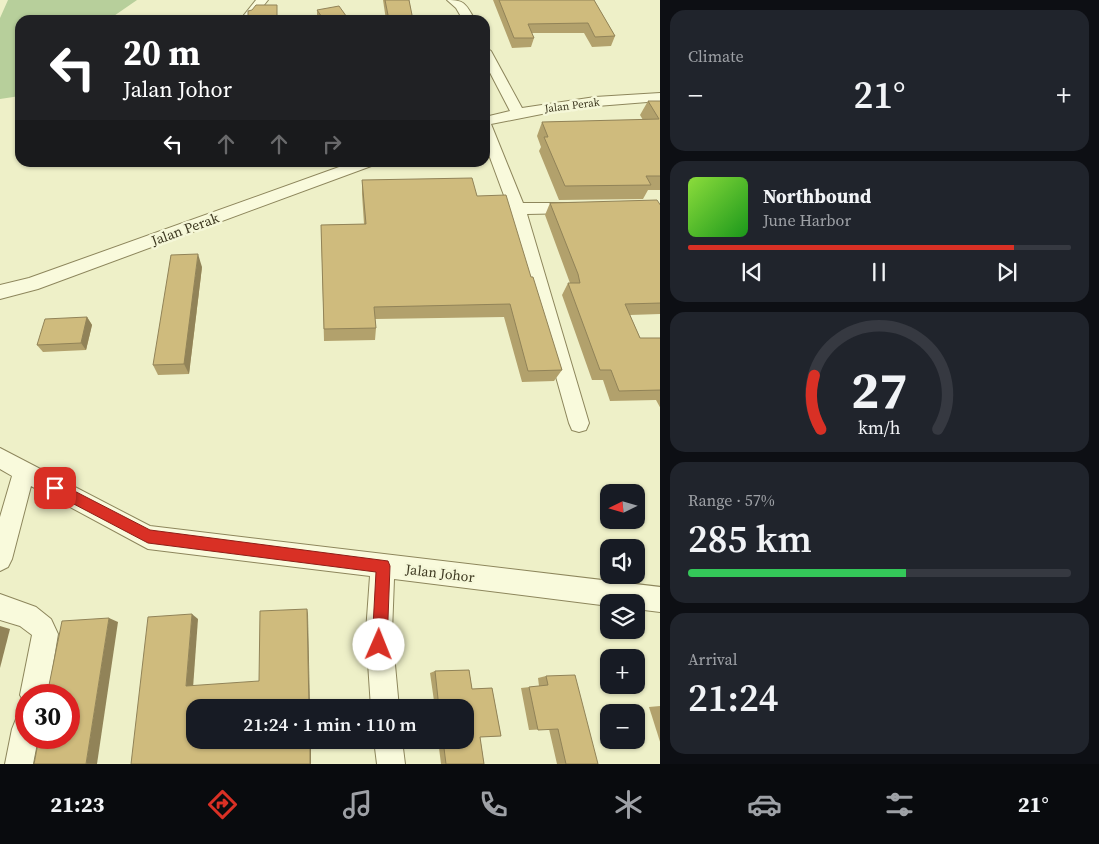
<!DOCTYPE html>
<html lang="en">
<head>
<meta charset="utf-8">
<style>
	:root { --surface:#171b24; --page:#20242c; --text:#f1f3f6; --muted:#9ea1a6; --line:#363941; --accent:#d93025 }
	body { margin:0; font-family:"Source Serif 4",serif; background:var(--page); color:var(--text); height:100vh; display:flex; flex-direction:column; font-size:19px; white-space:nowrap }
	* { box-sizing:border-box; margin:0 }
	p { font-size:16px; color:var(--muted) }
	.icon { flex:none; width:28px; height:28px; fill:none; stroke:currentColor; stroke-width:2; stroke-linecap:round; stroke-linejoin:round }
	.map { position:relative; flex:1; overflow:hidden }
	.drawer { display:flex; flex-direction:column; gap:10px; padding:10px; background:#0d0f14; width:439px }
	.drawer>* { flex:none }
	.banner { position:absolute; left:15px; top:15px; width:475px; height:152px; border-radius:15px; box-shadow:0 1px 4px #0004; background:#202124; color:#fff; overflow:hidden }
	.needle { width:32px; rotate:265deg }
	.tools { position:absolute; left:600px; top:484px; display:grid; gap:10px }
	.tools a { display:grid; place-items:center; width:45px; height:45px; border-radius:10px; background:var(--surface); box-shadow:0 1px 4px #0004; font-size:25px }
	.speed { position:absolute; left:15px; top:684px; display:flex; gap:10px; font-size:25px; font-weight:700; text-align:center }
	.speed>* { display:grid; place-content:center; width:65px; height:65px; border-radius:50%; background:var(--surface); box-shadow:0 1px 4px #0004; line-height:1 }
	.speed .limit { border:8px solid #d22; background:#fff; color:#111 }
	.pin { position:absolute; display:grid; place-items:center; width:42px; height:42px; color:#fff; margin:-21px; border-radius:10px; box-shadow:0 2px 8px #0006 }
	.me { position:absolute; width:55px; margin:-28px; rotate:1deg; stroke-linejoin:round; filter:drop-shadow(0 0 4px #0008) }
	.turn { display:flex; align-items:center; gap:18px; height:105px; padding:0 25px; font-size:22px }
	.turn .icon { width:65px; height:65px; stroke-width:2.5 }
	.turn b { display:block; font-size:35px; line-height:42px }
	.lanes { display:flex; align-items:center; height:48px; padding:0 25px; background:#0003; justify-content:center; gap:25px; direction:ltr }
	.lanes .off { opacity:.35 }
	.big { font-size:38px; font-weight:600; line-height:1.1 }
	.drawer .card { flex:1; display:flex; flex-direction:column; justify-content:center; gap:8px; min-width:0; padding:0 18px; border-radius:15px; background:var(--page) }
	.drawer .dial { align-items:center; gap:0 }
	.dial svg { height:130px; overflow:visible; fill:none; stroke:var(--line); stroke-width:7; stroke-linecap:round; text-anchor:middle }
	.dial text { fill:var(--text); stroke:none }
	.song { display:flex; align-items:center; gap:15px }
	.cover { width:60px; height:60px; border-radius:8px; background:linear-gradient(135deg,hsl(90 70% 55%),hsl(120 70% 35%)) }
	.played { height:5px; border-radius:2px; background:linear-gradient(90deg,var(--accent) 85%,var(--line) 85%) }
	.keys { display:flex; justify-content:space-around; direction:ltr }
	.heat { display:flex; justify-content:space-between; align-items:center; font-size:28px; direction:ltr }
	.charge { height:8px; border-radius:4px; background:linear-gradient(90deg,#34c759 57%,var(--line) 0) }
	.trip { position:absolute; left:186px; top:699px; width:288px; height:50px; border-radius:15px; background:var(--surface); box-shadow:0 1px 4px #0004; font-weight:600; line-height:50px; text-align:center }
	.tabs { display:flex; height:80px; justify-content:space-around; align-items:center; background:#090b0e; color:var(--muted) }
	.tabs .icon { width:35px; height:35px }
	.tabs .on { color:var(--accent) }
	.tabs b { font-size:22px; color:var(--text) }
	main { display:flex; flex:1; min-height:0 }
	.map>svg:first-child { display:block }
	.green { fill:#b7cf9b }
	.lines { fill:none; stroke-linecap:round; stroke-linejoin:round }
	.minor-casing { stroke:#8d865c; stroke-width:2 }
	.minor { fill:#f9fadc; fill-rule:evenodd }
	.wall { fill:#b2a16c }
	.shaded-wall { fill:#918358 }
	.building { fill:#cfbb7d; stroke:#918358 }
	.route { fill:#d93025; stroke:#8d1f18 }
	.labels { text-anchor:middle; stroke-width:5; stroke-linejoin:round; paint-order:stroke }
	.far-street-label { font-size:11px; fill:#3d3820; stroke:#f5f7d8 }
	.street-label { font-size:14px; fill:#3d3820; stroke:#f5f7d8 }
</style>
</head>
<body>
<main>
<div class="map">
<svg width="661" height="764" viewBox="0 0 661 764">
	<rect width="100%" height="100%" fill="#eef0c8"/>
	<!-- green -->
	<polygon class="green" points="8,0 137,0 108,20 20,20 20,96 0,99 0,18"/>
	<g class="lines">
		<!-- minor casing -->
		<g class="minor-casing">
			<g id="minor">
				<polygon points="256,0 268,0 252,20 240,20"/>
				<path d="M447 0C466 0 466 5 475 20H463L456 8Z"/>
				<polygon points="485,47 491,51 522,108 595,97 661,93 661,101 572,108 491,124 523,203 575,203 581,204 583,208 581,212 575,213 527,214 589,423 586,430 579,432 572,430 569,423 509,209 485,144 485,117 510,111 485,63"/>
				<polygon points="353,162 376,162 374,165 38,289 0,299 0,285 29,278"/>
				<polygon points="0,448 150,526 661,587 661,612 636,609 636,602 609,602 609,606 394,579 392,632 399,708 371,708 366,632 370,576 148,549 31,486 12,559 8,567 0,571 0,517 12,476 0,469"/>
				<polygon points="0,594 36,607 51,619 58,634 48,695 26,695 26,705 20,695 32,635 20,626 0,620"/>
				<polygon points="26,715 26,738 38,738 33,764 5,764 12,729 16,719"/>
				<polygon points="374,740 402,740 405,764 377,764"/>
			</g>
		</g>
		<!-- minor -->
		<use href="#minor" class="minor"/>
	</g>
	<!-- wall -->
	<g class="wall">
		<polygon points="383,0 409,0 413,20 386,20"/>
		<polygon points="493,0 594,0 615,36 611,46 592,47 584,33 532,33 534,38 531,47 512,48"/>
		<polygon points="317,10 349,20 317,20"/>
		<polygon points="648,101 661,101 661,190 648,190 643,199 559,200 539,151 541,147 537,136 542,122 643,120 640,115"/>
		<polygon points="362,180 477,196 531,277 562,370 554,381 522,382 504,317 375,319 376,328 375,340 324,341 321,225 364,224 362,194"/>
		<polygon points="550,203 661,206 661,314 630,315 640,338 661,338 661,409 656,400 610,401 603,380 592,380 562,295 568,283 570,283 545,215"/>
		<polygon points="202,267 189,374 158,375 153,365"/>
		<polygon points="87,317 92,325 86,350 43,352 37,345"/>
		<polygon points="469,670 472,689 492,688 501,736 480,737 484,764 441,764 438,740 465,740 465,708 435,708 430,673 435,671"/>
		<polygon points="546,676 598,764 557,764 549,729 529,730 521,688 539,686 538,678"/>
		<polygon points="661,706 661,745 649,707"/>
	</g>
	<!-- shaded-wall -->
	<g class="shaded-wall">
		<polygon points="198,254 202,267 189,374 184,364"/>
		<polygon points="87,317 92,325 86,350 81,343"/>
		<polygon points="307,609 308,614 310,708 309,708"/>
		<polygon points="192,614 198,619 193,688 186,686"/>
		<polygon points="109,618 118,622 97,764 86,764"/>
		<polygon points="0,626 10,629 0,668"/>
		<rect x="310" y="740" width="1" height="24"/>
	</g>
	<!-- building -->
	<g class="building">
		<polygon points="385,0 409,0 413,20 389,20"/>
		<polygon points="499,0 594,0 615,36 595,37 588,23 528,24 534,38 514,38"/>
		<polygon points="256,5 277,5 277,20 246,20 248,20 248,11 252,10"/>
		<polygon points="339,6 349,20 324,20 317,10"/>
		<polygon points="196,17 195,20 167,20 168,18"/>
		<polygon points="648,101 661,101 661,176 646,176 651,185 565,186 544,137 548,137 542,122 659,119"/>
		<polygon points="472,178 477,196 506,195 531,277 533,277 562,370 528,371 510,304 374,307 376,328 324,329 321,225 366,224 362,180"/>
		<polygon points="657,200 661,206 661,303 625,304 640,338 661,338 661,390 619,391 611,370 600,370 568,283 580,283 578,274 550,203"/>
		<polygon points="198,254 184,364 153,365 171,255"/>
		<polygon points="87,317 81,343 37,345 45,319"/>
		<polygon points="307,609 309,708 195,708 195,740 310,740 310,764 131,764 148,617 192,614 186,686 259,681 260,611"/>
		<polygon points="109,618 86,764 34,764 39,738 69,738 69,695 47,695 62,621"/>
		<polygon points="469,670 472,689 492,688 501,736 480,737 484,764 446,764 443,740 465,740 465,708 439,708 435,671"/>
		<polygon points="575,675 598,764 566,764 558,729 538,730 529,687 548,685 546,676"/>
	</g>
	<!-- route -->
	<polygon class="route" points="55,481 150,530 388,561 390,566 387,645 384,650 379,653 374,650 372,645 376,572 148,543 51,492 49,488 51,483"/>
	<g class="labels">
		<!-- far-street labels -->
		<g class="far-street-label">
			<text transform="translate(572 105) rotate(-7)" y="4">Jalan Perak</text>
		</g>
		<!-- street labels -->
		<g class="street-label">
			<text transform="translate(185 229) rotate(-20)" y="5">Jalan Perak</text>
			<text transform="translate(440 573) rotate(7)" y="5">Jalan Johor</text>
		</g>
	</g>
</svg>
<div class="tools">
<a><svg class="needle" viewBox="-14 -14 28 28"><path d="M0-13l5 13h-10z" fill="#e53935"/><path d="M0 13l5-13h-10z" fill="#9ea1a6"/></svg></a>
<a><svg class="icon" aria-label="sound" viewBox="0 0 24 24"><path d="M4 9h4l5-4v14l-5-4H4zM17 9q2 3 0 6"/></svg></a>
<a><svg class="icon" aria-label="layers" viewBox="0 0 24 24"><path d="M12 4l9 5-9 5-9-5zM3 14l9 5 9-5"/></svg></a>
<a>+</a>
<a>−</a>
</div>
<div class="speed"><div class="limit">30</div></div>
<div class="pin" style="left:55px;top:488px;background:#d93025"><svg class="icon" aria-label="arrive" viewBox="0 0 24 24"><path d="M6 21V4h12l-3 4 3 4H6"/></svg></div>
<svg class="me" style="left:379px;top:645px" viewBox="-20 -20 40 40"><circle r="19" fill="#fff"/><path d="M0-13L10 11 0 6-10 11z" fill="#d93025"/></svg>
<div class="trip">21:24 · 1 min · 110 m</div>
<div class="banner">
<div class="turn"><svg class="icon" aria-label="left" viewBox="0 0 24 24"><path d="M17 20v-9H6M10 6l-5 5 5 5"/></svg><div><b>20 m</b>Jalan Johor</div></div>
<div class="lanes"><svg class="icon" aria-label="left" viewBox="0 0 24 24"><path d="M17 20v-9H6M10 6l-5 5 5 5"/></svg><svg class="icon off" aria-label="ahead" viewBox="0 0 24 24"><path d="M12 20V5M6 11l6-6 6 6"/></svg><svg class="icon off" aria-label="ahead" viewBox="0 0 24 24"><path d="M12 20V5M6 11l6-6 6 6"/></svg><svg class="icon off" aria-label="right" viewBox="0 0 24 24"><path d="M7 20v-9h11M14 6l5 5-5 5"/></svg></div>
</div>
</div>
<section class="drawer">
<div class="card"><p>Climate</p>
<div class="heat"><a>−</a><b class="big">21°</b><a>+</a></div>
</div>
<div class="card">
<div class="song"><i class="cover"></i><div><b>Northbound</b><p>June Harbor</p></div></div>
<div class="played"></div>
<div class="keys"><svg class="icon" aria-label="previous" viewBox="0 0 24 24"><path d="M18 5L8 12l10 7zM5 5v14"/></svg><svg class="icon" aria-label="pause" viewBox="0 0 24 24"><path d="M8 5v14M16 5v14"/></svg><svg class="icon" aria-label="next" viewBox="0 0 24 24"><path d="M6 5l10 7-10 7zM19 5v14"/></svg></div>
</div>
<div class="card dial"><svg viewBox="0 0 100 80">
<path d="M14 69A42 42 0 1 1 86 69"/>
<path d="M14 69A42 42 0 0 1 10 36" stroke="#d93025"/>
<text x="50" y="56" font-size="32" font-weight="700">27</text>
<text x="50" y="72" font-size="11">km/h</text>
</svg></div>
<div class="card"><p>Range · 57%</p><b class="big">285 km</b><div class="charge"></div></div>
<div class="card"><p>Arrival</p><b class="big">21:24</b></div>
</section>
</main>
<nav class="tabs">
<b>21:23</b>
<svg class="icon on" aria-label="directions" viewBox="0 0 24 24"><path d="M12 3l9 9-9 9-9-9zM9 14v-3h6M13 9l2 2-2 2"/></svg>
<svg class="icon" aria-label="music" viewBox="0 0 24 24"><path d="M9 18V5l10-2v13"/><circle cx="6" cy="18" r="3"/><circle cx="16" cy="16" r="3"/></svg>
<svg class="icon" aria-label="phone" viewBox="0 0 24 24"><path d="M5 4h4l2 5-3 2q2 4 5 5l2-3 5 2v4C11 20 4 13 5 4z"/></svg>
<svg class="icon" aria-label="climate" viewBox="0 0 24 24"><path d="M12 3v18M4 7l16 10M4 17L20 7"/></svg>
<svg class="icon" aria-label="car" viewBox="0 0 24 24"><path d="M5 17H2v-5l4-1 3-4h7l3 4 3 1v5h-3M9 17h6M6 11h13"/><circle cx="7" cy="17" r="2"/><circle cx="17" cy="17" r="2"/></svg>
<svg class="icon" aria-label="filters" viewBox="0 0 24 24"><path d="M4 7h16M4 17h16"/><circle cx="9" cy="7" r="2"/><circle cx="15" cy="17" r="2"/></svg>
<b>21°</b>
</nav>
</body>
</html>
